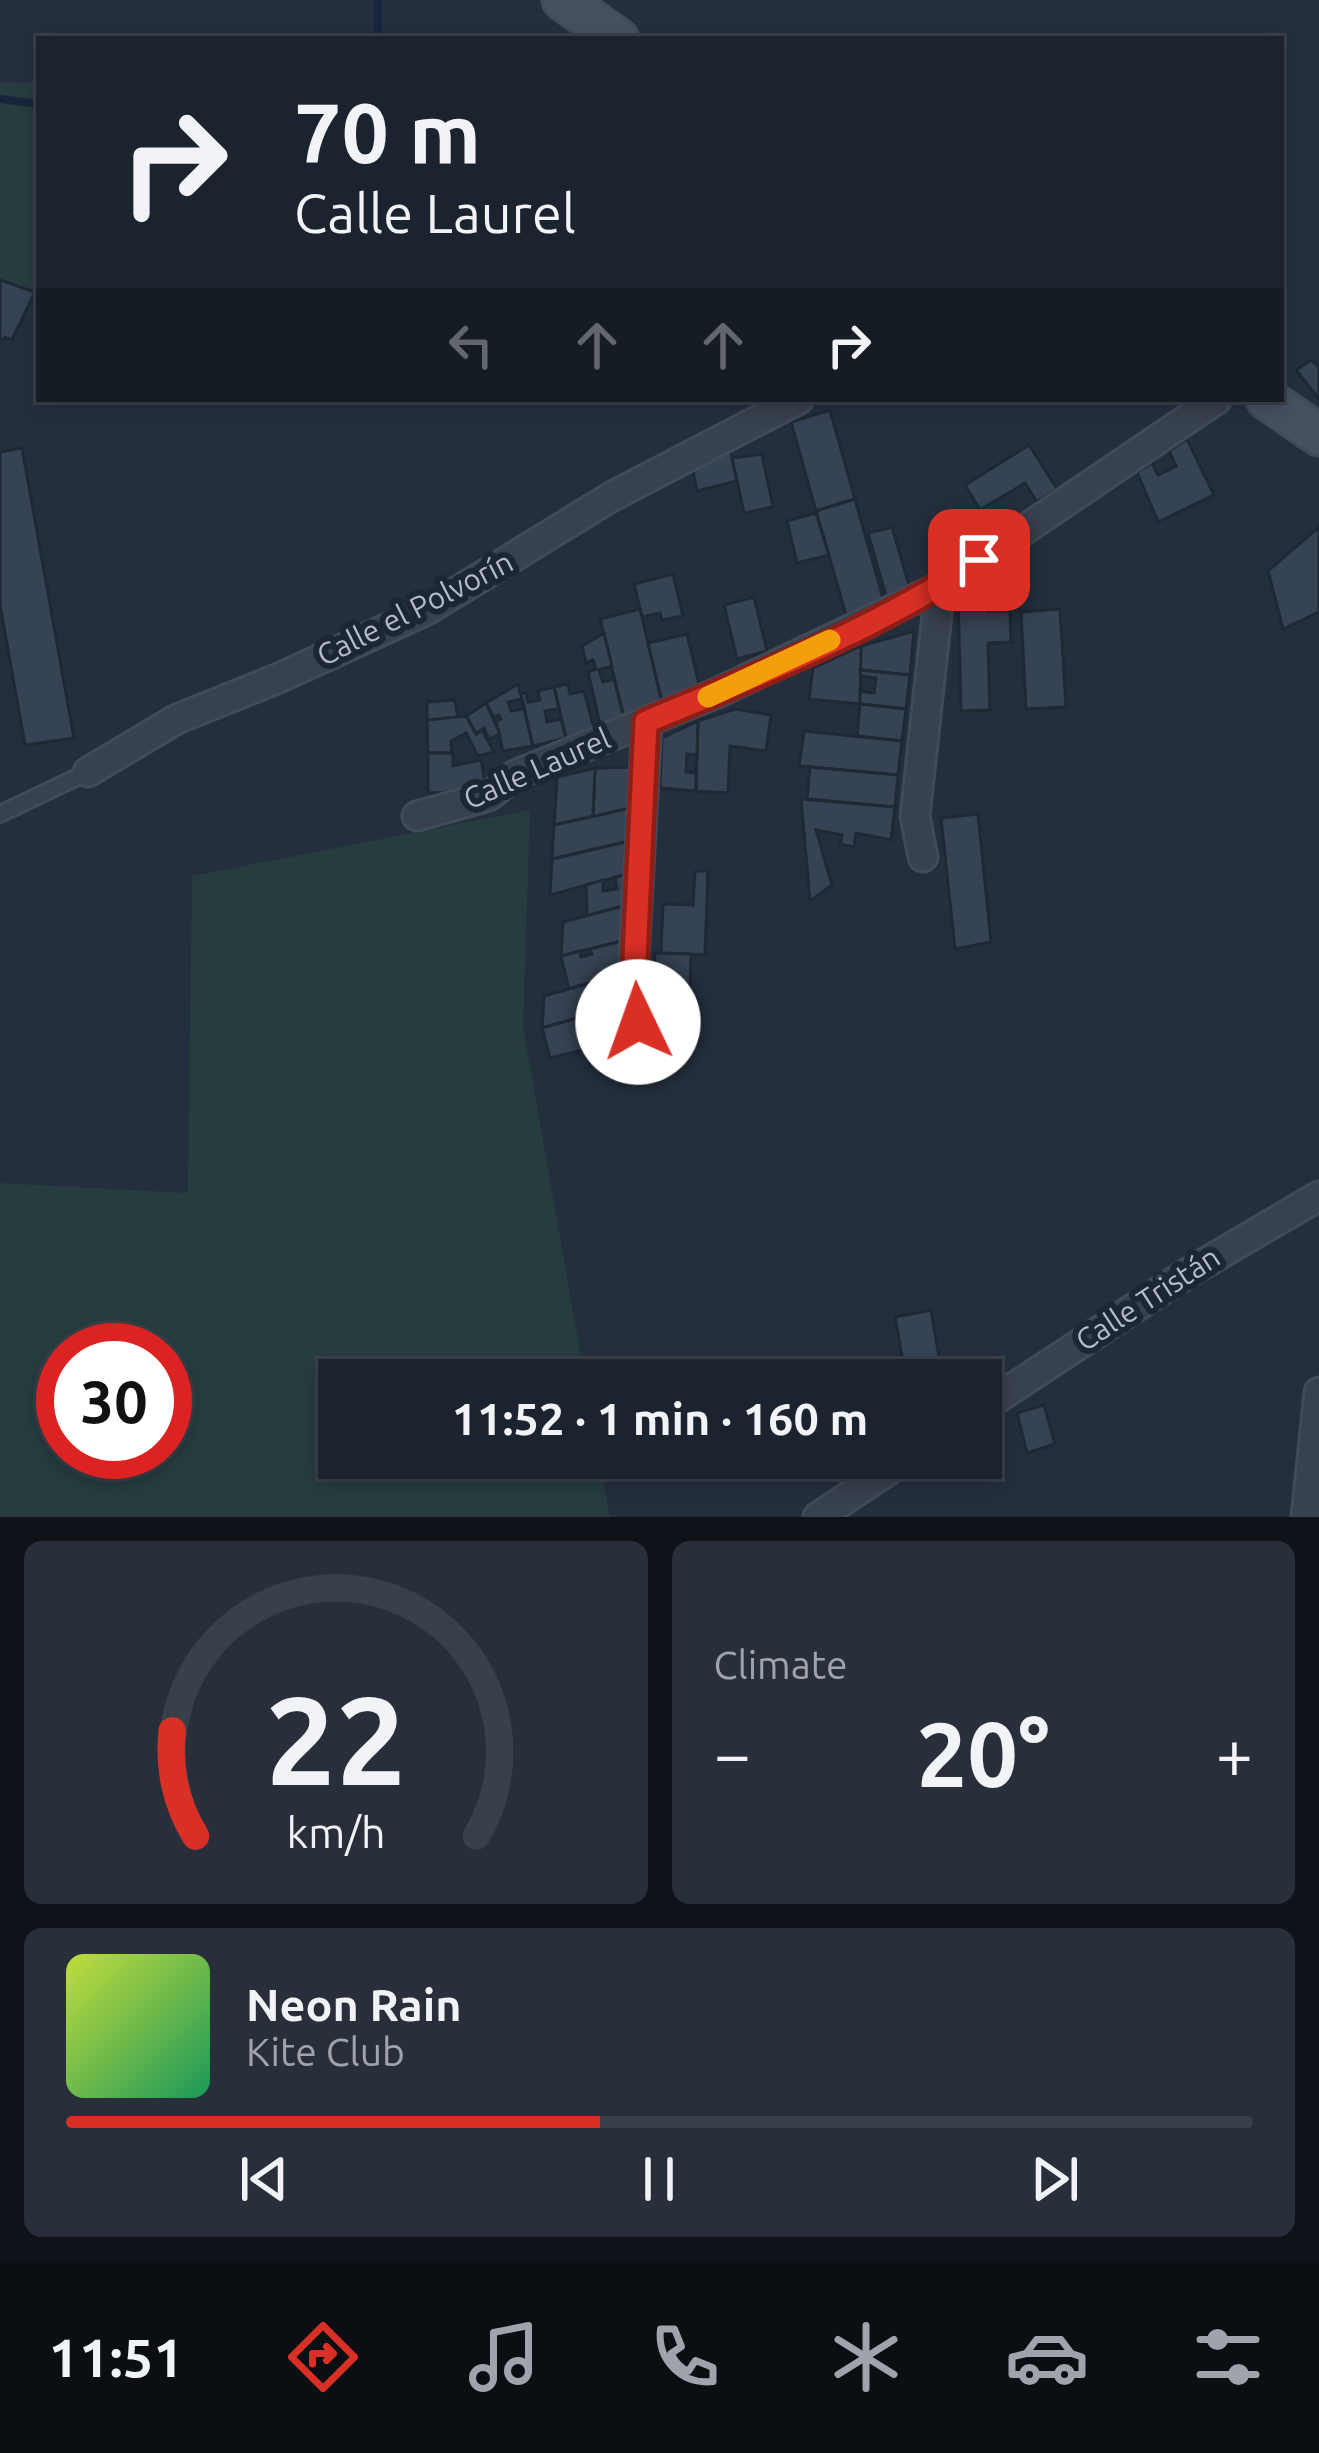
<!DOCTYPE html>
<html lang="en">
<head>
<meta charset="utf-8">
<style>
	:root { --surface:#1b232e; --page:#282f3a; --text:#f1f3f6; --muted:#a0a4aa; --line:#39404a; --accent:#d93025 }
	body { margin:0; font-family:Ubuntu,sans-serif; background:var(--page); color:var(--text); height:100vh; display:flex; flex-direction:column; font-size:45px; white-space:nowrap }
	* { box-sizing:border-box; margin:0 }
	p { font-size:39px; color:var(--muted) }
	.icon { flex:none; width:66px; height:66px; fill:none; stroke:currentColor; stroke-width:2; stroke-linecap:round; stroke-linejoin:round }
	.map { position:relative; height:1517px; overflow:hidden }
	.sheet { display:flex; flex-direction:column; gap:24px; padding:24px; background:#0f1319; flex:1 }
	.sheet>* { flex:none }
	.hud { position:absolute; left:36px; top:36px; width:1248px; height:366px; border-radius:0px; box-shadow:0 6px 18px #0003,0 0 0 3px var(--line); background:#1b232e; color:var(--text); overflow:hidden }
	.speed { position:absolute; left:36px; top:1323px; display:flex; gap:24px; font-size:60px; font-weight:700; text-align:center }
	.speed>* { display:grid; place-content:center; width:156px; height:156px; border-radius:50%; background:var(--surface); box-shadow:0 6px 18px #0003,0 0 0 3px var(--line); line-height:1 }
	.speed .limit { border:18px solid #d22; background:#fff; color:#111 }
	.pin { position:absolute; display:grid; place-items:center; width:102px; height:102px; color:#fff; margin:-51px; border-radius:24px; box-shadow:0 6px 18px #0006 }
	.me { position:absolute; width:132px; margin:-66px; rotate:357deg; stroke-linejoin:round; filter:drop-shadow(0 0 9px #0008) }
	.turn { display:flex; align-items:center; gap:42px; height:252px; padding:0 60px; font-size:54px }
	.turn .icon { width:156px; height:156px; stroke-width:2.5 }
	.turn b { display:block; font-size:84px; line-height:102px }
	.lanes { display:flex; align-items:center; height:114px; padding:0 60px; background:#0003; justify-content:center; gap:60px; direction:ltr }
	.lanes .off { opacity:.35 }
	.big { font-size:90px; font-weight:600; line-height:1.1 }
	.sheet .card { flex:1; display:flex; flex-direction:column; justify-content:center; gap:18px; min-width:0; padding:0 42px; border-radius:18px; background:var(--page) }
	.sheet .dial { align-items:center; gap:0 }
	.dial svg { height:312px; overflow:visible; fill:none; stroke:var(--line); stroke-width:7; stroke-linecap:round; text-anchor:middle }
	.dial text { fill:var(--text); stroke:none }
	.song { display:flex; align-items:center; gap:36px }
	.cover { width:144px; height:144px; border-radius:18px; background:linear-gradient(135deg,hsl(70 70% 55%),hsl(150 70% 35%)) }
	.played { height:12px; border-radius:6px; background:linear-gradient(90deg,var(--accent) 45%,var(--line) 45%) }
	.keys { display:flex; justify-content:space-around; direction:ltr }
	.heat { display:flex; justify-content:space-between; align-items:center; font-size:66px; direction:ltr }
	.sheet .tiles { flex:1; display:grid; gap:24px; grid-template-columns:1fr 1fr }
	.card:last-child { grid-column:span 2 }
	.trip { position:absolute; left:318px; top:1359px; width:684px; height:120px; border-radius:0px; background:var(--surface); box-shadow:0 6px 18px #0003,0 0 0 3px var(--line); font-weight:600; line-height:120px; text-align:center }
	.tab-bar { display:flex; height:192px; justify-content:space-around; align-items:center; background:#0b0e12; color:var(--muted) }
	.tab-bar .icon { width:84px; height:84px }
	.tab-bar .active { color:var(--accent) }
	.tab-bar b { font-size:54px; color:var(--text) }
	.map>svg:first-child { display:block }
	.green { fill:#263c3f; fill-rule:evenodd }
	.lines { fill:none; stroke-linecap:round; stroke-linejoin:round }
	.stream { stroke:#17263c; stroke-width:8 }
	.building { fill:#364354; stroke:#1f2835; stroke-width:3 }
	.service-casing { stroke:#414a57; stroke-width:20 }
	.minor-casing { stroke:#414a57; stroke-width:33 }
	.secondary-casing { stroke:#414a57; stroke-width:45 }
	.service { stroke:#38414e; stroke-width:14 }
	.minor { stroke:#38414e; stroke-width:27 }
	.secondary { stroke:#465061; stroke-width:39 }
	.route-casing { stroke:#8d1f18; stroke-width:30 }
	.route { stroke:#d93025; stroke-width:21 }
	.slow { stroke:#f59e0b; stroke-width:21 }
	.labels { text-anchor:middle; stroke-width:12; stroke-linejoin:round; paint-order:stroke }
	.street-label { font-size:30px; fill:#b4bcc9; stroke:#1d2633 }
</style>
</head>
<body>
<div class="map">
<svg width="1319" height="1517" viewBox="0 0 1319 1517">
	<rect width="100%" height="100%" fill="#242f3e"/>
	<!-- green -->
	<g class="green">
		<polygon points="39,82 39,267 35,292 0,280 0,83"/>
		<path d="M530 810 523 1026 585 1380H339V1458H599L610 1517H0V1183L188 1193 192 876ZM165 1350V1452H63V1350Z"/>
	</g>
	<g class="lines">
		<!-- stream -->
		<g class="stream">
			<polyline points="378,0 378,39"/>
			<polyline points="0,99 39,104"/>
		</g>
	</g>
	<!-- building -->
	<g class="building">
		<polygon points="0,280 35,292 12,340 5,337 0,344"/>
		<polygon points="1311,360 1319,367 1319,399 1296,370"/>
		<polygon points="830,410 855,499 816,511 791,422"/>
		<polygon points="1187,439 1214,495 1158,522 1137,472 1152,463 1158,475 1176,466 1169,451"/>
		<polygon points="1029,445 1057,489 1037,502 1025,483 980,510 965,485"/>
		<polygon points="22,448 74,738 25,745 0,605 0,452"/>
		<polygon points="730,449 737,481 697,491 692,465"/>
		<polygon points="762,454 773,507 744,513 732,458"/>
		<polygon points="855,499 883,598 846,615 816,511"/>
		<polygon points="816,513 829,555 797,563 787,521"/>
		<polygon points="892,527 909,585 886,596 868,533"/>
		<polygon points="1319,527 1319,612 1283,629 1268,571"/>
		<polygon points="986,573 987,611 1010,611 1011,642 988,643 990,710 961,711 958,594"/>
		<polygon points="673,574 683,616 662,620 660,613 642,617 634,584"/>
		<polygon points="754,597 767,651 737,659 724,605"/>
		<polygon points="640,609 662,702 624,718 600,619"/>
		<polygon points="1060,609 1066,707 1026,709 1021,612"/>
		<polygon points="914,631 910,675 860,670 861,646"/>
		<polygon points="604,633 612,666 599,670 603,682 614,679 624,718 600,724 588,672 596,669 593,660 586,663 582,646"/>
		<polygon points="687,634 699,684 662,702 648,643"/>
		<polygon points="861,646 860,704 809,699 813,668"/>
		<polygon points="860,670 910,675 906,709 860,704 860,691 874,693 876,678 861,676"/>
		<polygon points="518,684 522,699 508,702 511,711 524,709 533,746 503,751 496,722 501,719 499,715 494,718 486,703"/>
		<polygon points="568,684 570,694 584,691 595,732 566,738 554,687"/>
		<polygon points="554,687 559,709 545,711 547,722 561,719 566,738 533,746 521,694 526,693 528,702 540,700 538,691"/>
		<polygon points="455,700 458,719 427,720 427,702"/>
		<polygon points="486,703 500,734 489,739 484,728 476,734 466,716"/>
		<polygon points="860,704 906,709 902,741 857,736"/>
		<polygon points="735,709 771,715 766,751 730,746 728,793 696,791 698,721"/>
		<polygon points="466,716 476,734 482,730 494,752 478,756 466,733 451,741 452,753 428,753 427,720"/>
		<polygon points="698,721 697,755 687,754 686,772 696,773 696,791 660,788 662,738"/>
		<polygon points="804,731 902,741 898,775 799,766"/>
		<polygon points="428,753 453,753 453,766 481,760 485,781 456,792 428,793"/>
		<polygon points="634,767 631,808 593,817 595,768"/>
		<polygon points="810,767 898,775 895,807 807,799"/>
		<polygon points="595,768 593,817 554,825 557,777"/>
		<polygon points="801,799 895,807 891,840 856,833 854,847 840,844 842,835 816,830 832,885 810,901"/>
		<polygon points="631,808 630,841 552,859 554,825"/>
		<polygon points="978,814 991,942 955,949 941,818"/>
		<polygon points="630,841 628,874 550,895 552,859"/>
		<polygon points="695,871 708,871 705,955 661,953 663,904 693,905"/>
		<polygon points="628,874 627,905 587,916 586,885 603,880 603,891 617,889 615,877"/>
		<polygon points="627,905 626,940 561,956 563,922"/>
		<polygon points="626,940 625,973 569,989 561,956 579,951 581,957 592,954 590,949"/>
		<polygon points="655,953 691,954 690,991 653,990"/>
		<polygon points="625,973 623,1005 542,1028 544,996"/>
		<polygon points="605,1010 614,1044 609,1046 612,1059 591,1065 587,1049 550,1058 542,1028"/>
		<polygon points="931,1310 943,1380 888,1380 885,1359 902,1356 895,1317"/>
		<polygon points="1044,1405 1055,1444 1027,1453 1017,1413"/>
	</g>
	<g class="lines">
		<!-- service casing -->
		<g class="service-casing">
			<polyline id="service" points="0,814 88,772"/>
		</g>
		<!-- minor casing -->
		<g class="minor-casing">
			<g id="minor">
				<polyline points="88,772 177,719 279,678 427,610 611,497 799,399"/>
				<polyline points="417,816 489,796 515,775 717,693 940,587 1217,399"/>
				<polyline points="923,857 915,816 940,587"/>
				<polyline points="638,1022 633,979 647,722"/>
				<polyline points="981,1409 1186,1274 1319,1196"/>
				<polyline points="818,1517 907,1458"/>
				<polyline points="1306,1517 1319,1392"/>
			</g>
		</g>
		<!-- secondary casing -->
		<g class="secondary-casing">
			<g id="secondary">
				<polyline points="563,0 618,39"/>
				<polyline points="1267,399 1319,435"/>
			</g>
		</g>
		<!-- service -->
		<use href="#service" class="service"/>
		<!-- minor -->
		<use href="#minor" class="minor"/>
		<!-- secondary -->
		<use href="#secondary" class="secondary"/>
	</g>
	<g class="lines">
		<!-- route casing -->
		<g class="route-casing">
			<path id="route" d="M638 1022 634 979 646 722C759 675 879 628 979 560"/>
		</g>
		<!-- route -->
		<use href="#route" class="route"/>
		<!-- slow -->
		<polyline class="slow" points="708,697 830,640"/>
	</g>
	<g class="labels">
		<!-- street labels -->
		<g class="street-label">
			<text transform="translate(415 609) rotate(-27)" y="10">Calle el Polvorín</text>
			<text transform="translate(537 769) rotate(-24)" y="10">Calle Laurel</text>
			<text transform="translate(1148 1299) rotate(-33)" y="10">Calle Tristán</text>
		</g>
	</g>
</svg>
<div class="speed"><div class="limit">30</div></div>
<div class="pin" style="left:979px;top:560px;background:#d93025"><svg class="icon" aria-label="arrive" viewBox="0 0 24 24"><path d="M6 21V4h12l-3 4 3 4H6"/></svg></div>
<svg class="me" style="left:638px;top:1022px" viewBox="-20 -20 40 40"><circle r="19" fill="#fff"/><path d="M0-13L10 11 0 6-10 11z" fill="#d93025"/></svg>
<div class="trip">11:52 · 1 min · 160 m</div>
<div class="hud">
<div class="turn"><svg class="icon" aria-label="right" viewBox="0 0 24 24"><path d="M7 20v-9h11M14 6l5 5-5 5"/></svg><div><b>70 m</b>Calle Laurel</div></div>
<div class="lanes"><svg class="icon off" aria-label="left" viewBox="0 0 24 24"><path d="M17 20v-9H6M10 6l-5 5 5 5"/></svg><svg class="icon off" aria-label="ahead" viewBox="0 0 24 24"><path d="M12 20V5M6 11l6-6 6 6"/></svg><svg class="icon off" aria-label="ahead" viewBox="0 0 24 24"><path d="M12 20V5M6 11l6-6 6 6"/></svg><svg class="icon" aria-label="right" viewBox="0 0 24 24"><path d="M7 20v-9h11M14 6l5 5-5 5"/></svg></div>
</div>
</div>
<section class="sheet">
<div class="tiles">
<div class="card dial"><svg viewBox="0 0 100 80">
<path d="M14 69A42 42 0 1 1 86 69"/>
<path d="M14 69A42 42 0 0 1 8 42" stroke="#d93025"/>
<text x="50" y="56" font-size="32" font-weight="700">22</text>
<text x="50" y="72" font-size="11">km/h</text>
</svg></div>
<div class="card"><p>Climate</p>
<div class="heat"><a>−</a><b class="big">20°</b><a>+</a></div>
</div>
<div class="card">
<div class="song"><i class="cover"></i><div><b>Neon Rain</b><p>Kite Club</p></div></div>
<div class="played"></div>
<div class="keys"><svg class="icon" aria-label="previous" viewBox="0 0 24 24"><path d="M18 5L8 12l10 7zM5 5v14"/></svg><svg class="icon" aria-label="pause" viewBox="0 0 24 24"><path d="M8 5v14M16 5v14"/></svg><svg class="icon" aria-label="next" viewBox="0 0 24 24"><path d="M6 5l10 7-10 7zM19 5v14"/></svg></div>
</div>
</div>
</section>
<nav class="tab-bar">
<b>11:51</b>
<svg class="icon active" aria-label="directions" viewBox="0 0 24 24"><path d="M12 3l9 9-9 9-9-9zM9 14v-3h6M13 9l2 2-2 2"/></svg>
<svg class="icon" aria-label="music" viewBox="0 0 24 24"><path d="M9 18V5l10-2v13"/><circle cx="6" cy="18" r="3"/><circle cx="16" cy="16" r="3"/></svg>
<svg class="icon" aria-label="phone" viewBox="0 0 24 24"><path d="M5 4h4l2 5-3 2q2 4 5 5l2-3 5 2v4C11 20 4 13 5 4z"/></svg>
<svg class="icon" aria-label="climate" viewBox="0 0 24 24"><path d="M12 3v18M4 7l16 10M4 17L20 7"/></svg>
<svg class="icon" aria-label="car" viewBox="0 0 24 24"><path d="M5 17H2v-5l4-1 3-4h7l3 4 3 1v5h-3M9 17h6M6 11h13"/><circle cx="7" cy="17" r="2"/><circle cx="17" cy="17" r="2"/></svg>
<svg class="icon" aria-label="filters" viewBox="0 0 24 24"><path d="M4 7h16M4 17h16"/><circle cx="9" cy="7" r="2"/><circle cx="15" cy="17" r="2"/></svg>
</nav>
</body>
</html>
